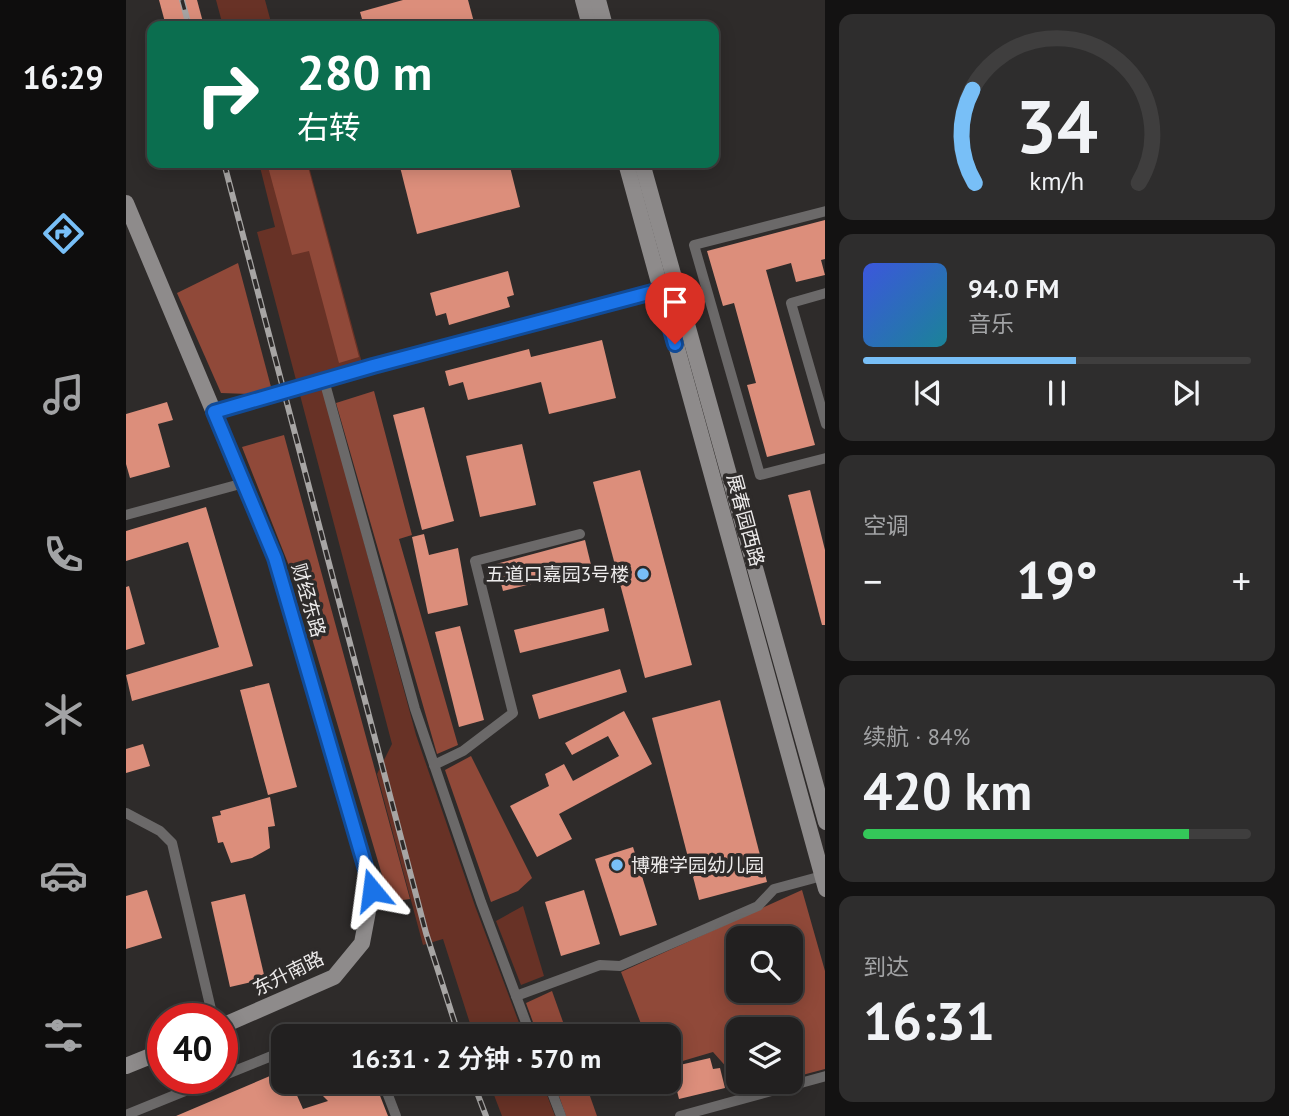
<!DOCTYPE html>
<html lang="zh">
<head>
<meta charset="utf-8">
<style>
	:root { --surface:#222020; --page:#2e2d2d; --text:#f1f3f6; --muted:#a2a3a5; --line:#3f3e3e; --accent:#78bff7 }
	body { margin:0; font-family:"PT Sans","Noto Sans SC",sans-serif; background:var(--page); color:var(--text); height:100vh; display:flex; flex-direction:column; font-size:26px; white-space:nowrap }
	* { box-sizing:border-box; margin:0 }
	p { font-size:23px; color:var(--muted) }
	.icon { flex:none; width:38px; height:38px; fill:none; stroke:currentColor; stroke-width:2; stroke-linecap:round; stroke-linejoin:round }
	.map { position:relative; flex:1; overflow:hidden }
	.sheet { display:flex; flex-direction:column; gap:14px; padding:14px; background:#131212; width:464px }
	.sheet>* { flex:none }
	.guide { position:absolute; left:21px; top:21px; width:572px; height:147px; border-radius:14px; box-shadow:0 4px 18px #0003,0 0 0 2px var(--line); background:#0b6e4f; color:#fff; overflow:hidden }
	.controls { position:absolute; left:600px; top:926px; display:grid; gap:14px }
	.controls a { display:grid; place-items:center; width:77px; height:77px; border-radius:14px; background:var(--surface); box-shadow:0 4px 18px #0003,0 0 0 2px var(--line); font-size:35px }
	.speed { position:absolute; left:21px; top:1003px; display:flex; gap:14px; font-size:35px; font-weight:700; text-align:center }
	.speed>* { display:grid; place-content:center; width:91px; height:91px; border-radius:50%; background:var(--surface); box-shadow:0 4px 18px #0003,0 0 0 2px var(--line); line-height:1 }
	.speed .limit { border:10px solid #d22; background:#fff; color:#111 }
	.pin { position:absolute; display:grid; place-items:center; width:60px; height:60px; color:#fff; margin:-72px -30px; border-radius:50% 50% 50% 0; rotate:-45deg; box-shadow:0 0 7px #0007 }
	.pin .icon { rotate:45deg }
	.me { position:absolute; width:77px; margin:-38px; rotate:344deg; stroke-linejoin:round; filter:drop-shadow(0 0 5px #0008) }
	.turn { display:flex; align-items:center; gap:24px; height:147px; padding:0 35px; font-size:32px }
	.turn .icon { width:91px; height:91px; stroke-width:2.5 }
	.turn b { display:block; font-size:49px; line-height:60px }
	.big { font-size:52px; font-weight:600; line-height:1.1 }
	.sheet .tile { flex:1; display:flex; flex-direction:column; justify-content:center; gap:10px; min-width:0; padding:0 24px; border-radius:14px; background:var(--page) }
	.sheet .dial { align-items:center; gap:0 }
	.dial svg { height:182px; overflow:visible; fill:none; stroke:var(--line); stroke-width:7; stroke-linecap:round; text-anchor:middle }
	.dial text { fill:var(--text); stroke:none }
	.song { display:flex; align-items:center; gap:21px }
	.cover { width:84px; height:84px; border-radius:10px; background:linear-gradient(135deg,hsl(230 70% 55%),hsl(190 70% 35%)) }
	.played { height:7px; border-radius:4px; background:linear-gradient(90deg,var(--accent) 55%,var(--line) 55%) }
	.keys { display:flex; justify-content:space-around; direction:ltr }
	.heat { display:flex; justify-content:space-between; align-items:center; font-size:38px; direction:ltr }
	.charge { height:10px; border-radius:5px; background:linear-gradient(90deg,#34c759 84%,var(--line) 0) }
	.trip { position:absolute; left:145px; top:1024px; width:410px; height:70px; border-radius:14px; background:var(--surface); box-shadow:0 4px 18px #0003,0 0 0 2px var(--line); font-weight:600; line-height:70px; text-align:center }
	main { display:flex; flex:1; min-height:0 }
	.tabs { display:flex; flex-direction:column; width:126px; justify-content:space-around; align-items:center; background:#0e0d0d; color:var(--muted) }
	.tabs .icon { width:49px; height:49px }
	.tabs .on { color:var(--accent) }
	.tabs b { font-size:32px; color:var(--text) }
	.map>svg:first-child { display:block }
	.green { fill:#683226 }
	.forest { fill:#904939; fill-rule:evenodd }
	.building { fill:#dc8e7b }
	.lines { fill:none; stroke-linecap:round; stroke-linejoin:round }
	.street { stroke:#6b6969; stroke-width:10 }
	.secondary { stroke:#8e8b8b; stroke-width:16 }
	.rail-casing { stroke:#a7a5a4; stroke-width:6 }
	.rail { stroke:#2e2b2a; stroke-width:3.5; stroke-dasharray:10; stroke-linecap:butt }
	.route-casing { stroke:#114b97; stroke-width:18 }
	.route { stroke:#1a73e8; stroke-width:12 }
	.poi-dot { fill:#78bff7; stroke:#2e2b2a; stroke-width:2.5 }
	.labels { text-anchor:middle; stroke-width:7; stroke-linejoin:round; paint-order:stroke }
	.street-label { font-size:19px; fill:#edebeb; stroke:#2e2b2a }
	.poi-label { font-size:19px; fill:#edebeb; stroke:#2e2b2a; text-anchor:end }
</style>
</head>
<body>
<main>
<nav class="tabs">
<b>16:29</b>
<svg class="icon on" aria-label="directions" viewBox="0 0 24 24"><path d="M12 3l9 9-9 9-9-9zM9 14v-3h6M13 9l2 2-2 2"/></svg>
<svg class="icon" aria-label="music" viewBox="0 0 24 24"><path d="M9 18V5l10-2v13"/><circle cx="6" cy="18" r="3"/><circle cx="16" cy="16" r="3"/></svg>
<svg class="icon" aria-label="phone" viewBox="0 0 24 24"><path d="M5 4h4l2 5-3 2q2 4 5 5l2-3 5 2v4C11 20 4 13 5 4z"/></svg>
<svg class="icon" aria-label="climate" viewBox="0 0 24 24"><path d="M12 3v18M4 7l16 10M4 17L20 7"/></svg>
<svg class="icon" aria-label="car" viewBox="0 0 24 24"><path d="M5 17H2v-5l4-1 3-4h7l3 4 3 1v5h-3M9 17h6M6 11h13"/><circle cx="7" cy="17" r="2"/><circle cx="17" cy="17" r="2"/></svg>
<svg class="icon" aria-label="filters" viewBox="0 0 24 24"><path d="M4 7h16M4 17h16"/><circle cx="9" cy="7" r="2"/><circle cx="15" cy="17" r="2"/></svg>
</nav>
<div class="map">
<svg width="700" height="1116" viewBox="0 0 700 1116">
	<rect width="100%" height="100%" fill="#2e2b2a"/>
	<!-- green -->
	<g class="green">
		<polygon points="90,0 139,0 146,26 97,26"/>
		<polygon points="133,163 182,163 236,363 193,375 290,735 349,906 398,1036 348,1036 317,939 297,945 251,774 266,744 131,232 149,227"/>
		<polygon points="397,906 418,976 395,985 370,921"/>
		<polygon points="363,1082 416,1082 429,1116 376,1116"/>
	</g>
	<!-- forest -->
	<g class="forest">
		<polygon points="141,163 181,163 233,357 213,363 183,251 166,255"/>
		<polygon points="112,263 145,387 123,394 95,393 51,293"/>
		<polygon points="248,391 286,535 273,539 332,745 311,754 210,403"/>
		<polygon points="158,435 284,899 264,902 169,581 116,447"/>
		<polygon points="345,756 406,878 392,891 365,902 319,770"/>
		<path d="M676 890 699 971V1069L665 1078V1029H612V1080L587 1052 543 1065 542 1036H533L528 1025 517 1029 495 972ZM612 938H665V990H612Z"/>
		<polygon points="426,991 442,1036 412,1036 400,1003"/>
		<polygon points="428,1082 459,1082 471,1116 440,1116"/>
	</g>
	<!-- building -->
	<g class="building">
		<polygon points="33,0 71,0 78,26 40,26"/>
		<polygon points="277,0 342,0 349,26 238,26 234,12"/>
		<polygon points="273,163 383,163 394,207 291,234"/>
		<polygon points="699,220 699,259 695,260 699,275 670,282 665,263 640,270 689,445 641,457 621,385 630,383 608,303 597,306 581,251"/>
		<polygon points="382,271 388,295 381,297 384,307 323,325 320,313 310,316 304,293"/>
		<polygon points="476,340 490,398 423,414 415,382 342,400 337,382 323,386 319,371 403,349 405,357"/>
		<polygon points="41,402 47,420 32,424 44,467 4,478 0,464 0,414"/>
		<polygon points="298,407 328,521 296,530 267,415"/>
		<polygon points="396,444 410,505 354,517 340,456"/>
		<polygon points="514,470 566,665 519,678 467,482"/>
		<polygon points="684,490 699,550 699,625 696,625 662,495"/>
		<polygon points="80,507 127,666 6,701 0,675 93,647 62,542 0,561 0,531"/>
		<polygon points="298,534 303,555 332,548 342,605 302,614 286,537"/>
		<polygon points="459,540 466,569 377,591 370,564"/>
		<polygon points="3,586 19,644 0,650 0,587"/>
		<polygon points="478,608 483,631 394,653 388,630"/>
		<polygon points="334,626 358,720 333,727 309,632"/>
		<polygon points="494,669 501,692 413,719 406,695"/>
		<polygon points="143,683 171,787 142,795 114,690"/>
		<polygon points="594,700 641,882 573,900 526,718"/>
		<polygon points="498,711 526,764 433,814 446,839 411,857 384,806 423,786 419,774 438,764 447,781 493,756 482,736 446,755 439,743"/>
		<polygon points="17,744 24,766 0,773 0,749"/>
		<polygon points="144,797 149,826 142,827 144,848 126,858 105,863 97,842 92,843 86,817 95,815 94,811"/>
		<polygon points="507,847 531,925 494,936 469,859"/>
		<polygon points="21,890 36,938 0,949 0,896"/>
		<polygon points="458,890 474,944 435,956 419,902"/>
		<polygon points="119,894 139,979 104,987 85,902"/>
		<polygon points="584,1058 587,1069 594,1068 599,1088 553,1099 545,1067"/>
		<polygon points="158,1070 158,1082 165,1082 177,1109 202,1101 183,1082 244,1082 251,1088 262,1116 50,1116"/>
	</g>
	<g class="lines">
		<!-- street -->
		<g class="street">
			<polyline points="700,211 568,245 634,475 700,458"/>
			<polyline points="700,293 665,303 700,424"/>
			<polyline points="198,380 289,709 355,902 405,1036"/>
			<polyline points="88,412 534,290"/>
			<polyline points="0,515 118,483"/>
			<polyline points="308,765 337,751 387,713 349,561 454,534"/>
			<polyline points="0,813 34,831 46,843 87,1018"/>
			<polyline points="390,996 474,965 494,966 632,906 648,889 696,876"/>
			<polyline points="193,1036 219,1028 238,1036"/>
			<polyline points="96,1076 158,1051"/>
			<polyline points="257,1082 270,1116"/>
			<polyline points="422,1082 435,1116"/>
			<polyline points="0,1115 91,1078"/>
			<polyline points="554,1116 700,1076"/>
		</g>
		<!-- secondary -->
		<g class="secondary">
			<polyline points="457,0 464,26"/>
			<polyline points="472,0 479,26"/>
			<polyline points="500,163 700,889"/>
			<polyline points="516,163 700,822"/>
			<polyline points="0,203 149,558 246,890 236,943 208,977 96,1026"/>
			<polyline points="0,1066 37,1051"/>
		</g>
		<!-- rail casing -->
		<g class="rail-casing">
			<g id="rail">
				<polyline points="56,0 63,26"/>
				<polyline points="98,163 300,933 333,1036"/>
				<polyline points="347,1082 360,1116"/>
			</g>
		</g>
		<!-- rail -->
		<use href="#rail" class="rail"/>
	</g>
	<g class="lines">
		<!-- route casing -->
		<g class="route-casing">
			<polyline id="route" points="246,890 149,558 88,412 247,366 534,290 549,344"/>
		</g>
		<!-- route -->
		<use href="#route" class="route"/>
	</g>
	<!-- markers -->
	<g class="poi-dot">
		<circle cx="517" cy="574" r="7"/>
		<circle cx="491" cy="865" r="7"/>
	</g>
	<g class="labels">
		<!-- street labels -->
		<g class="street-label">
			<text transform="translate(620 520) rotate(75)" y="7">展春园西路</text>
			<text transform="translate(183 600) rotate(74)" y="7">财经东路</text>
			<text transform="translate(162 973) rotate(-26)" y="7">东升南路</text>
		</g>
		<!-- poi labels -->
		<g class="poi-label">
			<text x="503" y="581">五道口嘉园3号楼</text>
			<text x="505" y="872" text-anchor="start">博雅学园幼儿园</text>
		</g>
	</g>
</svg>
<div class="controls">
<a><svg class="icon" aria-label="search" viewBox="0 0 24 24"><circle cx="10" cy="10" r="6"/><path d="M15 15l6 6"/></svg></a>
<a><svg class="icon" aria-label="layers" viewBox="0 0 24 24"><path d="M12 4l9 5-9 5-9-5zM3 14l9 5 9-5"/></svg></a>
</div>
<div class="speed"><div class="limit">40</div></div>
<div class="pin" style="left:549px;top:344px;background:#d93025"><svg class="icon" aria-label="arrive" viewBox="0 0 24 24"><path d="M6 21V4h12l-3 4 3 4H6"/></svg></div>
<svg class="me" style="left:246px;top:890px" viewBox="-20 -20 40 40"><path d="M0-17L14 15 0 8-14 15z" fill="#1a73e8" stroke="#fff" stroke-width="4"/></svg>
<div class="trip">16:31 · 2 分钟 · 570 m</div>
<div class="guide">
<div class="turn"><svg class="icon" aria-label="right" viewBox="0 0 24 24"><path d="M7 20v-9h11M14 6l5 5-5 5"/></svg><div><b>280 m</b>右转</div></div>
</div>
</div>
<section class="sheet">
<div class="tile dial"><svg viewBox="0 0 100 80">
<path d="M14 69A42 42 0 1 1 86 69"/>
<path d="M14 69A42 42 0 0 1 13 28" stroke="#78bff7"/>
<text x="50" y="56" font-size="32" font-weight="700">34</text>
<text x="50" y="72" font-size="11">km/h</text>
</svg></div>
<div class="tile">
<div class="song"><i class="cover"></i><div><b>94.0 FM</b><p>音乐</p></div></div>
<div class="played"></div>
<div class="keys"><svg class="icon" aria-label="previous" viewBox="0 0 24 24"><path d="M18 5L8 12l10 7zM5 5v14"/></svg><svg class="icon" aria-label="pause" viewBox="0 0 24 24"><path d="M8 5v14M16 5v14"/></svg><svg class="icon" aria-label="next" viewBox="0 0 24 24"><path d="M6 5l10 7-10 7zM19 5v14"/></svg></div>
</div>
<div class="tile"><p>空调</p>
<div class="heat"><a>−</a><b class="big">19°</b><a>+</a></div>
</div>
<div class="tile"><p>续航 · 84%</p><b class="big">420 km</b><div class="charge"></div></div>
<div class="tile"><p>到达</p><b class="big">16:31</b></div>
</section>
</main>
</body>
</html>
